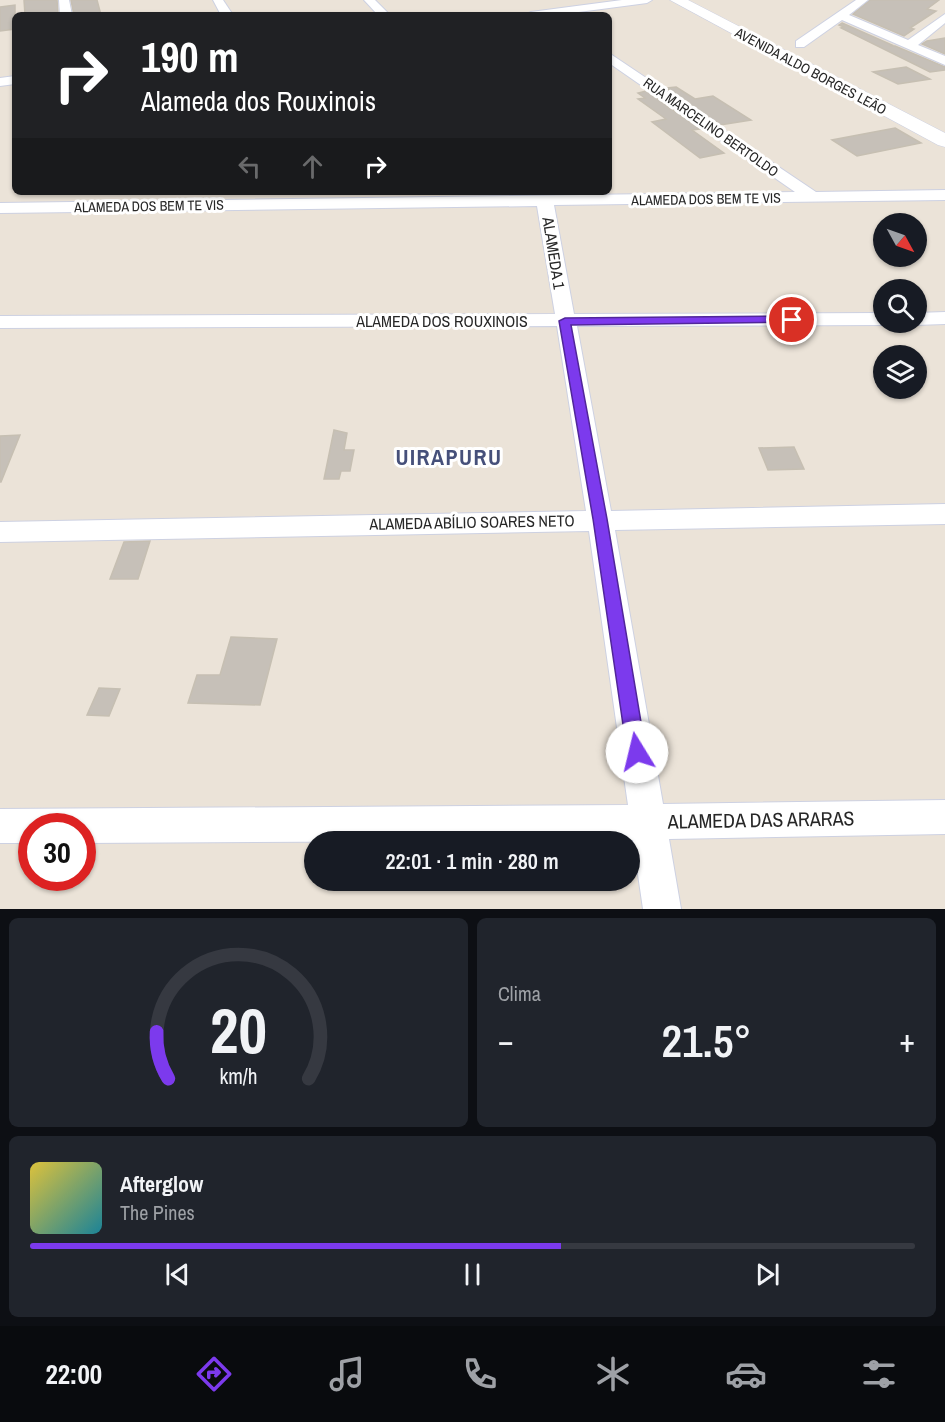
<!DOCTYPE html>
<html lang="pt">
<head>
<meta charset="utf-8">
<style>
	:root { --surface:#171b24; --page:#20242c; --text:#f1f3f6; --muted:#9ea1a6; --line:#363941; --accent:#7c3aed }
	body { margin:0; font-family:"Archivo Narrow",sans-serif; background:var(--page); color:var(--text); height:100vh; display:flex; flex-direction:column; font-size:22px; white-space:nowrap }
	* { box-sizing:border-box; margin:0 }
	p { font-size:20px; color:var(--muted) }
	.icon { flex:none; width:33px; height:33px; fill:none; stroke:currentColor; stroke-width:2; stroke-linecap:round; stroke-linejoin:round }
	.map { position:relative; height:909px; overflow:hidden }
	.sheet { display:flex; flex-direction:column; gap:9px; padding:9px; background:#0d0f14; flex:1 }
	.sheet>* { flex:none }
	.banner { position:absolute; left:12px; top:12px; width:600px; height:183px; border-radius:9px; box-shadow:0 2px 4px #0004; background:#202124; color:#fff; overflow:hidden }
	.needle { width:39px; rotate:130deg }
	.buttons { position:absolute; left:873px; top:213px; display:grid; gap:12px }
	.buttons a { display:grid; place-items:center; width:54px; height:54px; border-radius:50%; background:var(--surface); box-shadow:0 2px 4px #0004; font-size:30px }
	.speed { position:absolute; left:18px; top:813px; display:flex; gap:12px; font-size:30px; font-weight:700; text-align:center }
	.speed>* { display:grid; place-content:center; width:78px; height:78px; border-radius:50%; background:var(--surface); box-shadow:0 2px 4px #0004; line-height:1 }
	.speed .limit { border:9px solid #d22; background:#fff; color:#111 }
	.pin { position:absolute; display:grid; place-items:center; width:51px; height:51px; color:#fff; margin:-26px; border:3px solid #fff; border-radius:50%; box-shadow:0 2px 6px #0007 }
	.me { position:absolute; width:66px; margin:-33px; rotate:351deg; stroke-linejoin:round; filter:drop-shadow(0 0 4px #0008) }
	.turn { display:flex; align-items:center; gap:21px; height:126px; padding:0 30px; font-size:27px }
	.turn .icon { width:78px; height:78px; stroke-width:2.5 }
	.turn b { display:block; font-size:42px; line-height:51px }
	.lanes { display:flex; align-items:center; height:57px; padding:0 30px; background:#0003; justify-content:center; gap:30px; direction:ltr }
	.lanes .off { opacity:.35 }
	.big { font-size:45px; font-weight:600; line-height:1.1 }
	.sheet .widget { flex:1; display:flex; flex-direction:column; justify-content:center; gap:9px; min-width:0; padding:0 21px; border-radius:9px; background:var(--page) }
	.sheet .dial { align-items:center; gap:0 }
	.dial svg { height:156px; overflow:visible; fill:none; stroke:var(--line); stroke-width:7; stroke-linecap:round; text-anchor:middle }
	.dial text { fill:var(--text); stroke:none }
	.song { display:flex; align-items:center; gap:18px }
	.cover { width:72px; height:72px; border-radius:9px; background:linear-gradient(135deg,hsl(50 70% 55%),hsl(190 70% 35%)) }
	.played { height:6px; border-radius:3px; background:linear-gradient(90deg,var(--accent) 60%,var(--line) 60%) }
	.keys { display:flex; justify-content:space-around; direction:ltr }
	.heat { display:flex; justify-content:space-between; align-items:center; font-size:33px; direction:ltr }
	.sheet .tiles { flex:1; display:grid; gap:9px; grid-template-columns:1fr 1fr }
	.widget:last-child { grid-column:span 2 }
	.trip { position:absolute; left:304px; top:831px; width:336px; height:60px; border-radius:30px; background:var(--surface); box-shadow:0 2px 4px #0004; font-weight:600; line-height:60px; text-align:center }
	.tabs { display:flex; height:96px; justify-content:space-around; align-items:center; background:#090b0e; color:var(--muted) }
	.tabs .icon { width:42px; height:42px }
	.tabs .active { color:var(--accent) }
	.tabs b { font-size:27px; color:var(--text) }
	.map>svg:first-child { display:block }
	.building { fill:#c6c0b8; stroke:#c6bfb2; stroke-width:1.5 }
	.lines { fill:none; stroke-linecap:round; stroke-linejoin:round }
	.street-casing { stroke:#cdd1e2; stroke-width:2 }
	.secondary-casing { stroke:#cdd1e2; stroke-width:1 }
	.street { fill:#fff; fill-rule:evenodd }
	.secondary { fill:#fff; fill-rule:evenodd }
	.route { fill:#7c3aed; stroke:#51269a; stroke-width:1.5 }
	.labels { text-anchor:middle; stroke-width:6; stroke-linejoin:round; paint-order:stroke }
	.far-street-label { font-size:14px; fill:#272727; stroke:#fff }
	.street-label { font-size:16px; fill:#272727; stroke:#fff }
	.near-street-label { font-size:20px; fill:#272727; stroke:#fff }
	.district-label { font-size:22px; font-weight:bold; letter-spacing:1.5px; fill:#46507a; stroke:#fff }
</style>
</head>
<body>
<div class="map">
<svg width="945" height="909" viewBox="0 0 945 909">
	<rect width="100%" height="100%" fill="#ebe3d8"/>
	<!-- building -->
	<g class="building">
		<polygon points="24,0 57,0 58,15 25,15"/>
		<polygon points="71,0 97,0 101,15 74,15"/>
		<polygon points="870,0 939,0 927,9 936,11 910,28 914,29 904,36 853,14"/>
		<polygon points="15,5 15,29 0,31 0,7"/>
		<polygon points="842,23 892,45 890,46 895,46 945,67 945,70 930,72 841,28 844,27 839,25"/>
		<polygon points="945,38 945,54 922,44 927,41"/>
		<polygon points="906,67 930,79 898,84 873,72"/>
		<polygon points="676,87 695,99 713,96 751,120 720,125 666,88"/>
		<polygon points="646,91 700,129 692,130 724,153 700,158 652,122 666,119 638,99 645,98 638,93"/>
		<polygon points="895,128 921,143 857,156 832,140"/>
		<polygon points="334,430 347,433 344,450 354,450 350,471 341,471 339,479 324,479"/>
		<polygon points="20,435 1,482 0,482 0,436"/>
		<polygon points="794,447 804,469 768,470 759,448"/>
		<polygon points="150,541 138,579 110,579 124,542"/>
		<polygon points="231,637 277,639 260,705 188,703 197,675 220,675"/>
		<polygon points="99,688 120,689 109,716 87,715"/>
	</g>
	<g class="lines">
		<!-- street casing -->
		<g class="street-casing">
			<g id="street">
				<polygon points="59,0 69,0 72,15 60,15"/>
				<polygon points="213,0 223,0 233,15 221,15"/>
				<polygon points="364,0 375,0 390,15 378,15"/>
				<polygon points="622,0 652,0 647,3 556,15 525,15 531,12"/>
				<polygon points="856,0 868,0 849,15 908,40 945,14 945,23 918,45 945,56 945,65 842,20 804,47 796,47 796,41"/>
				<polygon points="609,53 816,192 945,190 945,200 554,205 574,314 884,313 884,322 892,322 884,325 577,326 611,511 945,504 945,524 615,530 663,804 945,800 945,834 669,839 681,909 643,909 633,840 82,843 82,826 32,826 32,843 0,843 0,809 628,805 589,531 0,542 0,522 586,511 557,326 0,328 0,316 555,314 537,206 0,213 0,203 795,192 609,63"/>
				<polygon points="15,76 15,84 0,86 0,78"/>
				<polygon points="945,312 945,324 916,325 908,322 916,322 916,313"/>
			</g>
		</g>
		<!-- secondary casing -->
		<g class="secondary-casing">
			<polygon id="secondary" points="670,0 688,0 945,133 945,147 938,145"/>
		</g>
		<!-- street -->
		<use href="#street" class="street"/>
		<!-- secondary -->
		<use href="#secondary" class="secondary"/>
	</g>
	<!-- route -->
	<polygon class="route" points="792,316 798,320 796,322 571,325 607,519 646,752 643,759 637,761 630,759 627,752 593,519 559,321 565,318"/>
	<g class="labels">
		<!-- far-street labels -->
		<g class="far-street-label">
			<text transform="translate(811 71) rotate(28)" y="5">AVENIDA ALDO BORGES LEÃO</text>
			<text transform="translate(711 127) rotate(35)" y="5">RUA MARCELINO BERTOLDO</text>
			<text transform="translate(706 199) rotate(-1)" y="5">ALAMEDA DOS BEM TE VIS</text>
			<text transform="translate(149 206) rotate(-1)" y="5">ALAMEDA DOS BEM TE VIS</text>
		</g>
		<!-- street labels -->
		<g class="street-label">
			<text transform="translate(554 253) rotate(81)" y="6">ALAMEDA 1</text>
			<text x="442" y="327">ALAMEDA DOS ROUXINOIS</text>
			<text transform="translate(472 522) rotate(-1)" y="6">ALAMEDA ABÍLIO SOARES NETO</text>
		</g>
		<!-- near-street labels -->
		<g class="near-street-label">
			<text transform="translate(761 820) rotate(-1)" y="7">ALAMEDA DAS ARARAS</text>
		</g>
		<!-- district labels -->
		<g class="district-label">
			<text x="449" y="465">UIRAPURU</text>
		</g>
	</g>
</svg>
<div class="buttons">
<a><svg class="needle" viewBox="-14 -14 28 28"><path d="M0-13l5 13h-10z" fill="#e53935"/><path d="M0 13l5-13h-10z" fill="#9ea1a6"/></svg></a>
<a><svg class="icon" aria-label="search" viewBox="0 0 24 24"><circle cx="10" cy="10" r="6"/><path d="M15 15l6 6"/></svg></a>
<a><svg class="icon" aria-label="layers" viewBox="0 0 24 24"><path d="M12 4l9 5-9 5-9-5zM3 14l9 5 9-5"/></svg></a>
</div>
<div class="speed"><div class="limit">30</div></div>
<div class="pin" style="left:792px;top:320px;background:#d93025"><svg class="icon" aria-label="arrive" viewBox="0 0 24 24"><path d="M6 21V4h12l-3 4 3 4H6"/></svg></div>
<svg class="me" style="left:637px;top:752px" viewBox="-20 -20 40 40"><circle r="19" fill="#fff"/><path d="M0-13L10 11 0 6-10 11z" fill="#7c3aed"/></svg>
<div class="trip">22:01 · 1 min · 280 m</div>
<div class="banner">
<div class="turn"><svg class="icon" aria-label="right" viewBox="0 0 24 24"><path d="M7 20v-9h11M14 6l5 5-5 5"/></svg><div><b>190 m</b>Alameda dos Rouxinois</div></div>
<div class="lanes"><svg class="icon off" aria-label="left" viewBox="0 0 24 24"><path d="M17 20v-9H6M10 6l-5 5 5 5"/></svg><svg class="icon off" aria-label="ahead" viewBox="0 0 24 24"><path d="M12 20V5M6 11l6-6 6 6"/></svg><svg class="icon" aria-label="right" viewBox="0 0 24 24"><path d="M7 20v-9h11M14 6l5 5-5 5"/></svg></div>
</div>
</div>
<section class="sheet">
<div class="tiles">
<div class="widget dial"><svg viewBox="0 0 100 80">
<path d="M14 69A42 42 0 1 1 86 69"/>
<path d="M14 69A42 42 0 0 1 8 45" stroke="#7c3aed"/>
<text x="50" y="56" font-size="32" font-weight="700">20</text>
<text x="50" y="72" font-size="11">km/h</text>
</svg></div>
<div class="widget"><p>Clima</p>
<div class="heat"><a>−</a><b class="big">21.5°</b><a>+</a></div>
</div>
<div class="widget">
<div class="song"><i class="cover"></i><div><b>Afterglow</b><p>The Pines</p></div></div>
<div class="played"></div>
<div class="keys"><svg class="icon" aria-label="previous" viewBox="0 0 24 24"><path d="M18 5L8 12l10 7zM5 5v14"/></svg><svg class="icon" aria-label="pause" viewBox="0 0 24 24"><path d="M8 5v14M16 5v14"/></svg><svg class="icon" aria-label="next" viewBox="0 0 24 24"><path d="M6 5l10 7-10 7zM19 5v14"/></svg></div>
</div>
</div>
</section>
<nav class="tabs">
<b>22:00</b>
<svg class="icon active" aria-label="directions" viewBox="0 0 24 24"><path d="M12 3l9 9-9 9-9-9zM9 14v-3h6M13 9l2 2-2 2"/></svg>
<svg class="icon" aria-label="music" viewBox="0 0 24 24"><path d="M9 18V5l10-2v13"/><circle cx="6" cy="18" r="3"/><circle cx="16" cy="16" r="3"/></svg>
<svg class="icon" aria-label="phone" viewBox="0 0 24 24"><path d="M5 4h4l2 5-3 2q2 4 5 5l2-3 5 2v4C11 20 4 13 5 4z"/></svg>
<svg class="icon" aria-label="climate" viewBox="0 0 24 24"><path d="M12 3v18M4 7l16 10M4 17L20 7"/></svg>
<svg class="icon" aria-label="car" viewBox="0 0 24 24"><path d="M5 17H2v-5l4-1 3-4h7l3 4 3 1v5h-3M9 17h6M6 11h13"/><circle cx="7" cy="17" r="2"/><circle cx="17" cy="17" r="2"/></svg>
<svg class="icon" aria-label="filters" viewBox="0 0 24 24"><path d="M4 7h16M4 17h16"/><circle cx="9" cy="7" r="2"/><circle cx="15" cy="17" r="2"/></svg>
</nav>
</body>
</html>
